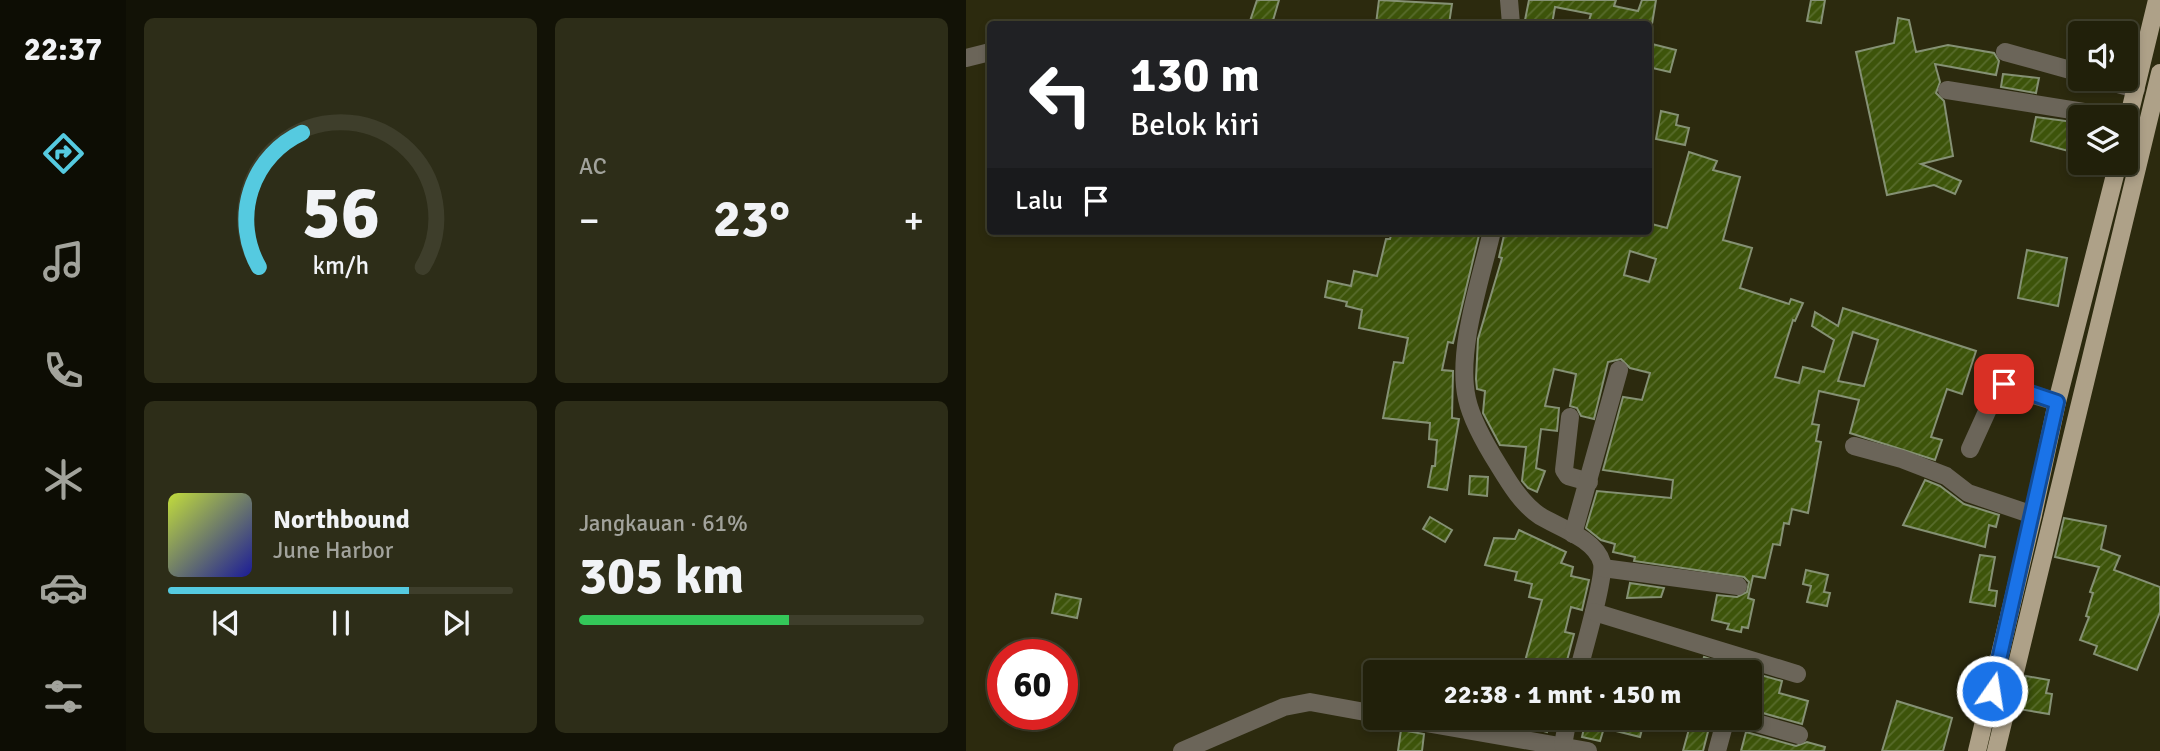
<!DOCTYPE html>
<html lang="id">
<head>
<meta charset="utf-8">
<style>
	:root { --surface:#21200a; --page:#2d2d18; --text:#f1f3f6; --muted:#a2a39c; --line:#3e3e2b; --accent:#55cae0 }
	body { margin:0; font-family:Signika,sans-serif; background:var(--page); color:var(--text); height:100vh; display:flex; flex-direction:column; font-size:26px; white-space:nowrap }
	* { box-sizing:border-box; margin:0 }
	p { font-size:23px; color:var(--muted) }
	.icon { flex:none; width:38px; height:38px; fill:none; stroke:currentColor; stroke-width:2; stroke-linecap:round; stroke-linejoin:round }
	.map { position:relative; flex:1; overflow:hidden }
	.panel { display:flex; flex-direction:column; gap:18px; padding:18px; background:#121206; width:840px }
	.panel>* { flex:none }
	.banner { position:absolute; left:21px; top:21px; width:665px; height:214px; border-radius:7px; box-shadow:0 4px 10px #0003,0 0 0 2px var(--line); background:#202124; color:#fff; overflow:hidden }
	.buttons { position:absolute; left:1102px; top:21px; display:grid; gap:14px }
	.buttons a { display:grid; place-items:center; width:70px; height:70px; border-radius:7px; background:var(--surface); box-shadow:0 4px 10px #0003,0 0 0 2px var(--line); font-size:35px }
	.speed { position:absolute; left:21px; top:639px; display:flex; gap:14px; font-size:35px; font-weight:700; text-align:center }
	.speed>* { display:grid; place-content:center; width:91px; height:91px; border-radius:50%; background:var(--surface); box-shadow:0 4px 10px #0003,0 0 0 2px var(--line); line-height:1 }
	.speed .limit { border:10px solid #d22; background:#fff; color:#111 }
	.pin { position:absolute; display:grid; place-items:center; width:60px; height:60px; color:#fff; margin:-30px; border-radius:14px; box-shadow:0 4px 10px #0006 }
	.me { position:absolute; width:77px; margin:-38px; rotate:13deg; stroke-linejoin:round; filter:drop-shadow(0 0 5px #0008) }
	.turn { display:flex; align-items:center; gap:24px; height:147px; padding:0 28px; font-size:32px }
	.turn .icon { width:91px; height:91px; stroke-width:2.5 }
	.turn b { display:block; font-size:49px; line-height:60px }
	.then { display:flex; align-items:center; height:66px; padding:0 28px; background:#0003; gap:14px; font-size:26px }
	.big { font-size:52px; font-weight:700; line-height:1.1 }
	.panel .card { flex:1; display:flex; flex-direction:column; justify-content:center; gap:10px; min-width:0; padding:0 24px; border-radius:10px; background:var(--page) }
	.panel .dial { align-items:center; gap:0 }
	.dial svg { height:182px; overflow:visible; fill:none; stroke:var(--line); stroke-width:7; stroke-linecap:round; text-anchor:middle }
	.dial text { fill:var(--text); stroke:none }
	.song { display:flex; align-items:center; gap:21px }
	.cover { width:84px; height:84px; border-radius:10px; background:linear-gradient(135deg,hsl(70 70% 55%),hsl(240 70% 35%)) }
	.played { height:7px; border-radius:4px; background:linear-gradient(90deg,var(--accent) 70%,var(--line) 70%) }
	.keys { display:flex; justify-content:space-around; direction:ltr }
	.heat { display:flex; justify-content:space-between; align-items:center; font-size:38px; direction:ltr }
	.charge { height:10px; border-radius:5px; background:linear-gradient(90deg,#34c759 61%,var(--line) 0) }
	.panel .tiles { flex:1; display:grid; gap:18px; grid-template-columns:repeat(2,1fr) }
	.trip { position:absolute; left:397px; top:660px; width:399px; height:70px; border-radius:7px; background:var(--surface); box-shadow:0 4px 10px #0003,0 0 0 2px var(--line); font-weight:700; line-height:70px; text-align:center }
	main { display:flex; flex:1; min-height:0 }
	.tab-bar { display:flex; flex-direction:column; width:126px; justify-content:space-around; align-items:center; background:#0d0d04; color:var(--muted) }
	.tab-bar .icon { width:49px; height:49px }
	.tab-bar .current { color:var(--accent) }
	.tab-bar b { font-size:32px; color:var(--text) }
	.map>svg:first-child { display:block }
	.building { fill:url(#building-hatch); stroke:#859174; stroke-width:2; fill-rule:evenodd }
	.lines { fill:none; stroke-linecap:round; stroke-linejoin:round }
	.minor { stroke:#6b6559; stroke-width:18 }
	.major { stroke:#aea188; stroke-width:18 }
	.route-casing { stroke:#114b97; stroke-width:18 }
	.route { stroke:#1a73e8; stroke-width:12 }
</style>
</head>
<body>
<main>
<nav class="tab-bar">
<b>22:37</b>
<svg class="icon current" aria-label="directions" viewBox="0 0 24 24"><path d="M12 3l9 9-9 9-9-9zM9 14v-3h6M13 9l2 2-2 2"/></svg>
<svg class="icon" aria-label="music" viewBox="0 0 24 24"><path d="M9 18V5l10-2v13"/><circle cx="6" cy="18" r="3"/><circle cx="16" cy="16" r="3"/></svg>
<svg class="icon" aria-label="phone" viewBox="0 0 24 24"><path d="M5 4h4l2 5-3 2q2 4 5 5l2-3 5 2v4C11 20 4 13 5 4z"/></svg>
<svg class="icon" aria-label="climate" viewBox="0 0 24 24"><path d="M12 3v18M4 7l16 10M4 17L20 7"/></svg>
<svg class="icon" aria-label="car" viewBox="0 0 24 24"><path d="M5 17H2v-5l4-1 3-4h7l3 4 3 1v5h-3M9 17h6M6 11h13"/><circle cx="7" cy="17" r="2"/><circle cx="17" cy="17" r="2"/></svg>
<svg class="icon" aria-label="filters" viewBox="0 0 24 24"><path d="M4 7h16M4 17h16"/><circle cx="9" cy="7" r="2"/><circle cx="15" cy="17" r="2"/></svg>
</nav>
<section class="panel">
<div class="tiles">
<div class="card dial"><svg viewBox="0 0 100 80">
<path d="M14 69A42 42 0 1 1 86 69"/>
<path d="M14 69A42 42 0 0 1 33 10" stroke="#55cae0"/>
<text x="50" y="56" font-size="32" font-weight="700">56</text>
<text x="50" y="72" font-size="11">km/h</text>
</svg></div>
<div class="card"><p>AC</p>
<div class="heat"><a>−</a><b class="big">23°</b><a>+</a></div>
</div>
<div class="card">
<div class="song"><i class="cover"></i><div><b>Northbound</b><p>June Harbor</p></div></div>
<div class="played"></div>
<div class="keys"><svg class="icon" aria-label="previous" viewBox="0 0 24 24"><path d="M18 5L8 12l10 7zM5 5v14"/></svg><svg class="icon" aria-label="pause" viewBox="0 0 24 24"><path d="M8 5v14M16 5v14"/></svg><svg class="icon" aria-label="next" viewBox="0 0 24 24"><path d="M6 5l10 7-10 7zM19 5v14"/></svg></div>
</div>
<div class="card"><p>Jangkauan · 61%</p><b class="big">305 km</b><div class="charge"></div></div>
</div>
</section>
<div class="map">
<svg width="1194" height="751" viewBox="0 0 1194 751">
	<defs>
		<pattern id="building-hatch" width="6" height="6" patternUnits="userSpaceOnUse" patternTransform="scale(1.75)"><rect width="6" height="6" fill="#3d540a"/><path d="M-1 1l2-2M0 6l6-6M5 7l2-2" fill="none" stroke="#586c2c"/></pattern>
	</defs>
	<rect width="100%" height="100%" fill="#2c2a0e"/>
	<!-- building -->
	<g class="building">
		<polygon points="291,0 313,0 306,24 283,24"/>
		<polygon points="413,0 486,4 483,24 410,24"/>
		<polygon points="563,0 650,0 648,6 672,11 676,0 690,0 686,24 622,24 625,14 589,7 586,24 559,20"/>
		<polygon points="845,0 859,0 855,23 841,21"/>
		<polygon points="932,18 943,20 950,52 982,45 1028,53 1033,61 1030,75 969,64 974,82 970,93 978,101 987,156 955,164 995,181 989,194 968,185 921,195 890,52 928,43"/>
		<polygon points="682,43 710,50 704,72 682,67"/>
		<polygon points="1037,74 1073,78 1070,93 1035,87"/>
		<polygon points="695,111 712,115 710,125 723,128 719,145 690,139"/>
		<polygon points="1070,117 1115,123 1110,153 1065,141"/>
		<path d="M723 152 751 161 747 170 774 177 757 240 786 248 774 288 823 304 825 299 837 303 829 321 827 320 809 377 833 383 837 367 858 372 868 340 846 326 849 312 872 326 877 308 1010 351 996 394 981 389 965 437 976 440 969 460 884 433 893 400 853 391 846 424 853 425 850 441 855 442 842 513 826 509 823 524 818 523 814 545 807 544 799 578 787 576 782 598 788 600 782 628 776 627 775 632 761 629 763 624 746 620 751 595 771 597 781 592 783 582 778 577 668 561 669 557 647 552 649 544 635 540 620 528 631 491 705 498 707 480 637 470 657 397 676 400 684 373 664 368 655 359 642 362 628 419 615 416 611 408 604 406 610 374 588 369 579 406 593 408 591 431 575 429 570 468 579 471 571 492 562 488 556 481 560 447 534 445 517 413 519 391 511 389 510 379 512 339 536 258 533 257 539 231H682V223L701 228ZM664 251 690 259 683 282 658 275ZM887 332 912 340 898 386 872 381Z"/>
		<polygon points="426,231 514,231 487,343 482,342 476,370 487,371 486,418 493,419 481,490 462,487 466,466 469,466 471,440 463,439 464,423 417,418 428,362 437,363 442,338 393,328 396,310 380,306 381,302 359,297 362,281 385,286 388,271 411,276 420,239 424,239"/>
		<polygon points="1061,250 1101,258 1092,306 1052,298"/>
		<polygon points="504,476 522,477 521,496 503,494"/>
		<polygon points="959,480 974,486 998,504 1033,515 1030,527 1023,525 1019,547 937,525"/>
		<polygon points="464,517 486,530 479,542 457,529"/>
		<polygon points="1098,518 1140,526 1135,549 1154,556 1148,570 1194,587 1194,612 1171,670 1128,654 1131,646 1114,640 1123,617 1120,616 1127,593 1124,592 1133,567 1089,557"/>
		<polygon points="553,530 600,552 595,563 607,567 605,576 623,580 616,610 605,607 599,632 608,634 598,672 556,672 576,600 563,597 566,584 549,580 551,572 519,565 528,538 549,539"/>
		<polygon points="1014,555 1029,557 1023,590 1031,591 1029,606 1004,602"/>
		<polygon points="840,570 862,575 858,592 864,593 861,606 841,602 845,586 837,584"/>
		<polygon points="664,583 698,588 695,597 661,598"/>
		<polygon points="90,594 115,599 111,618 86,613"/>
		<polygon points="738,657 771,668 770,672 734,672"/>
		<polygon points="784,672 816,681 813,693 842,701 836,724 786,710"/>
		<polygon points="1060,676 1083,680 1080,693 1086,694 1083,714 1053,709"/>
		<polygon points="931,701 986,718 977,751 916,751"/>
		<polygon points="544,718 584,718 581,732 543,721"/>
		<polygon points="614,718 679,718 674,737 638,728 634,741 616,737 619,724 613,722"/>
		<polygon points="726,718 745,720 737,751 717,751"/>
		<polygon points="435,730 458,734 456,751 432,751"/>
		<polygon points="780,732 830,746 841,742 859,747 858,751 775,751"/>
	</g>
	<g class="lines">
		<!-- minor -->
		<g class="minor">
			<polyline points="543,0 545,24"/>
			<polyline points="1039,52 1115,73"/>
			<polyline points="0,58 24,52"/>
			<polyline points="1134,79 1170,89"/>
			<polyline points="981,90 1149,117"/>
			<path d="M526 231C515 279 490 351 501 399 506 422 521 447 533 466 544 484 556 504 574 516 592 527 630 539 636 563 639 577 617 653 612 672"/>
			<polyline points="604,417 598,470 602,476 623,482"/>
			<polyline points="888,446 936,459 980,476 1002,493 1067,515"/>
			<polyline points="1004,449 1033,385 1091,402"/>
			<polyline points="607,534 653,370"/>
			<polyline points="637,568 772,586"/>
			<polyline points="628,612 831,674"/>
			<polyline points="431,718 622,751"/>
			<polyline points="773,718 833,735"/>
			<polyline points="597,745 602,718"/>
			<polyline points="216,751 318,707 344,702 410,714"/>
			<polyline points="751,751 760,718"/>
		</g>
		<!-- major -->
		<g class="major">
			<polyline points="1160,128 1191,0"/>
			<polyline points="1011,751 1067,515 1091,402 1152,163"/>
			<polyline points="1030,751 1194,73"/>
		</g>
	</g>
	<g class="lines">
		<!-- route casing -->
		<g class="route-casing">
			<polyline id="route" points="1026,691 1091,402 1038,384"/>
		</g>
		<!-- route -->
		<use href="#route" class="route"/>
	</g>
</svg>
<div class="buttons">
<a><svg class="icon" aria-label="sound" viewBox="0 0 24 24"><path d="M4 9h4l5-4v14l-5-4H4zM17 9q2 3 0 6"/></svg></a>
<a><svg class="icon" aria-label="layers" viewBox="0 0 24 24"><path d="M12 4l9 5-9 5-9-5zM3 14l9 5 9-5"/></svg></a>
</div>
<div class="speed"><div class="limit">60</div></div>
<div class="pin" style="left:1038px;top:384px;background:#d93025"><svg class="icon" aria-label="arrive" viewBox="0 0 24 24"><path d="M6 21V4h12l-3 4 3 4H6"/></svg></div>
<svg class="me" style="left:1026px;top:691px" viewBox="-20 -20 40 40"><circle r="17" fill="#1a73e8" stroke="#fff" stroke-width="3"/><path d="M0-11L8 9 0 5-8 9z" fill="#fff"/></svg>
<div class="trip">22:38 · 1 mnt · 150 m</div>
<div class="banner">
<div class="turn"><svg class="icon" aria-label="left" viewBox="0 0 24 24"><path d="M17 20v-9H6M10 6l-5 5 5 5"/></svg><div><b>130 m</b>Belok kiri</div></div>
<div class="then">Lalu<svg class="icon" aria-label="arrive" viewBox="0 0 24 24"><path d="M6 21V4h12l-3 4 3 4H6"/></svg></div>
</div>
</div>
</main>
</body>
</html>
